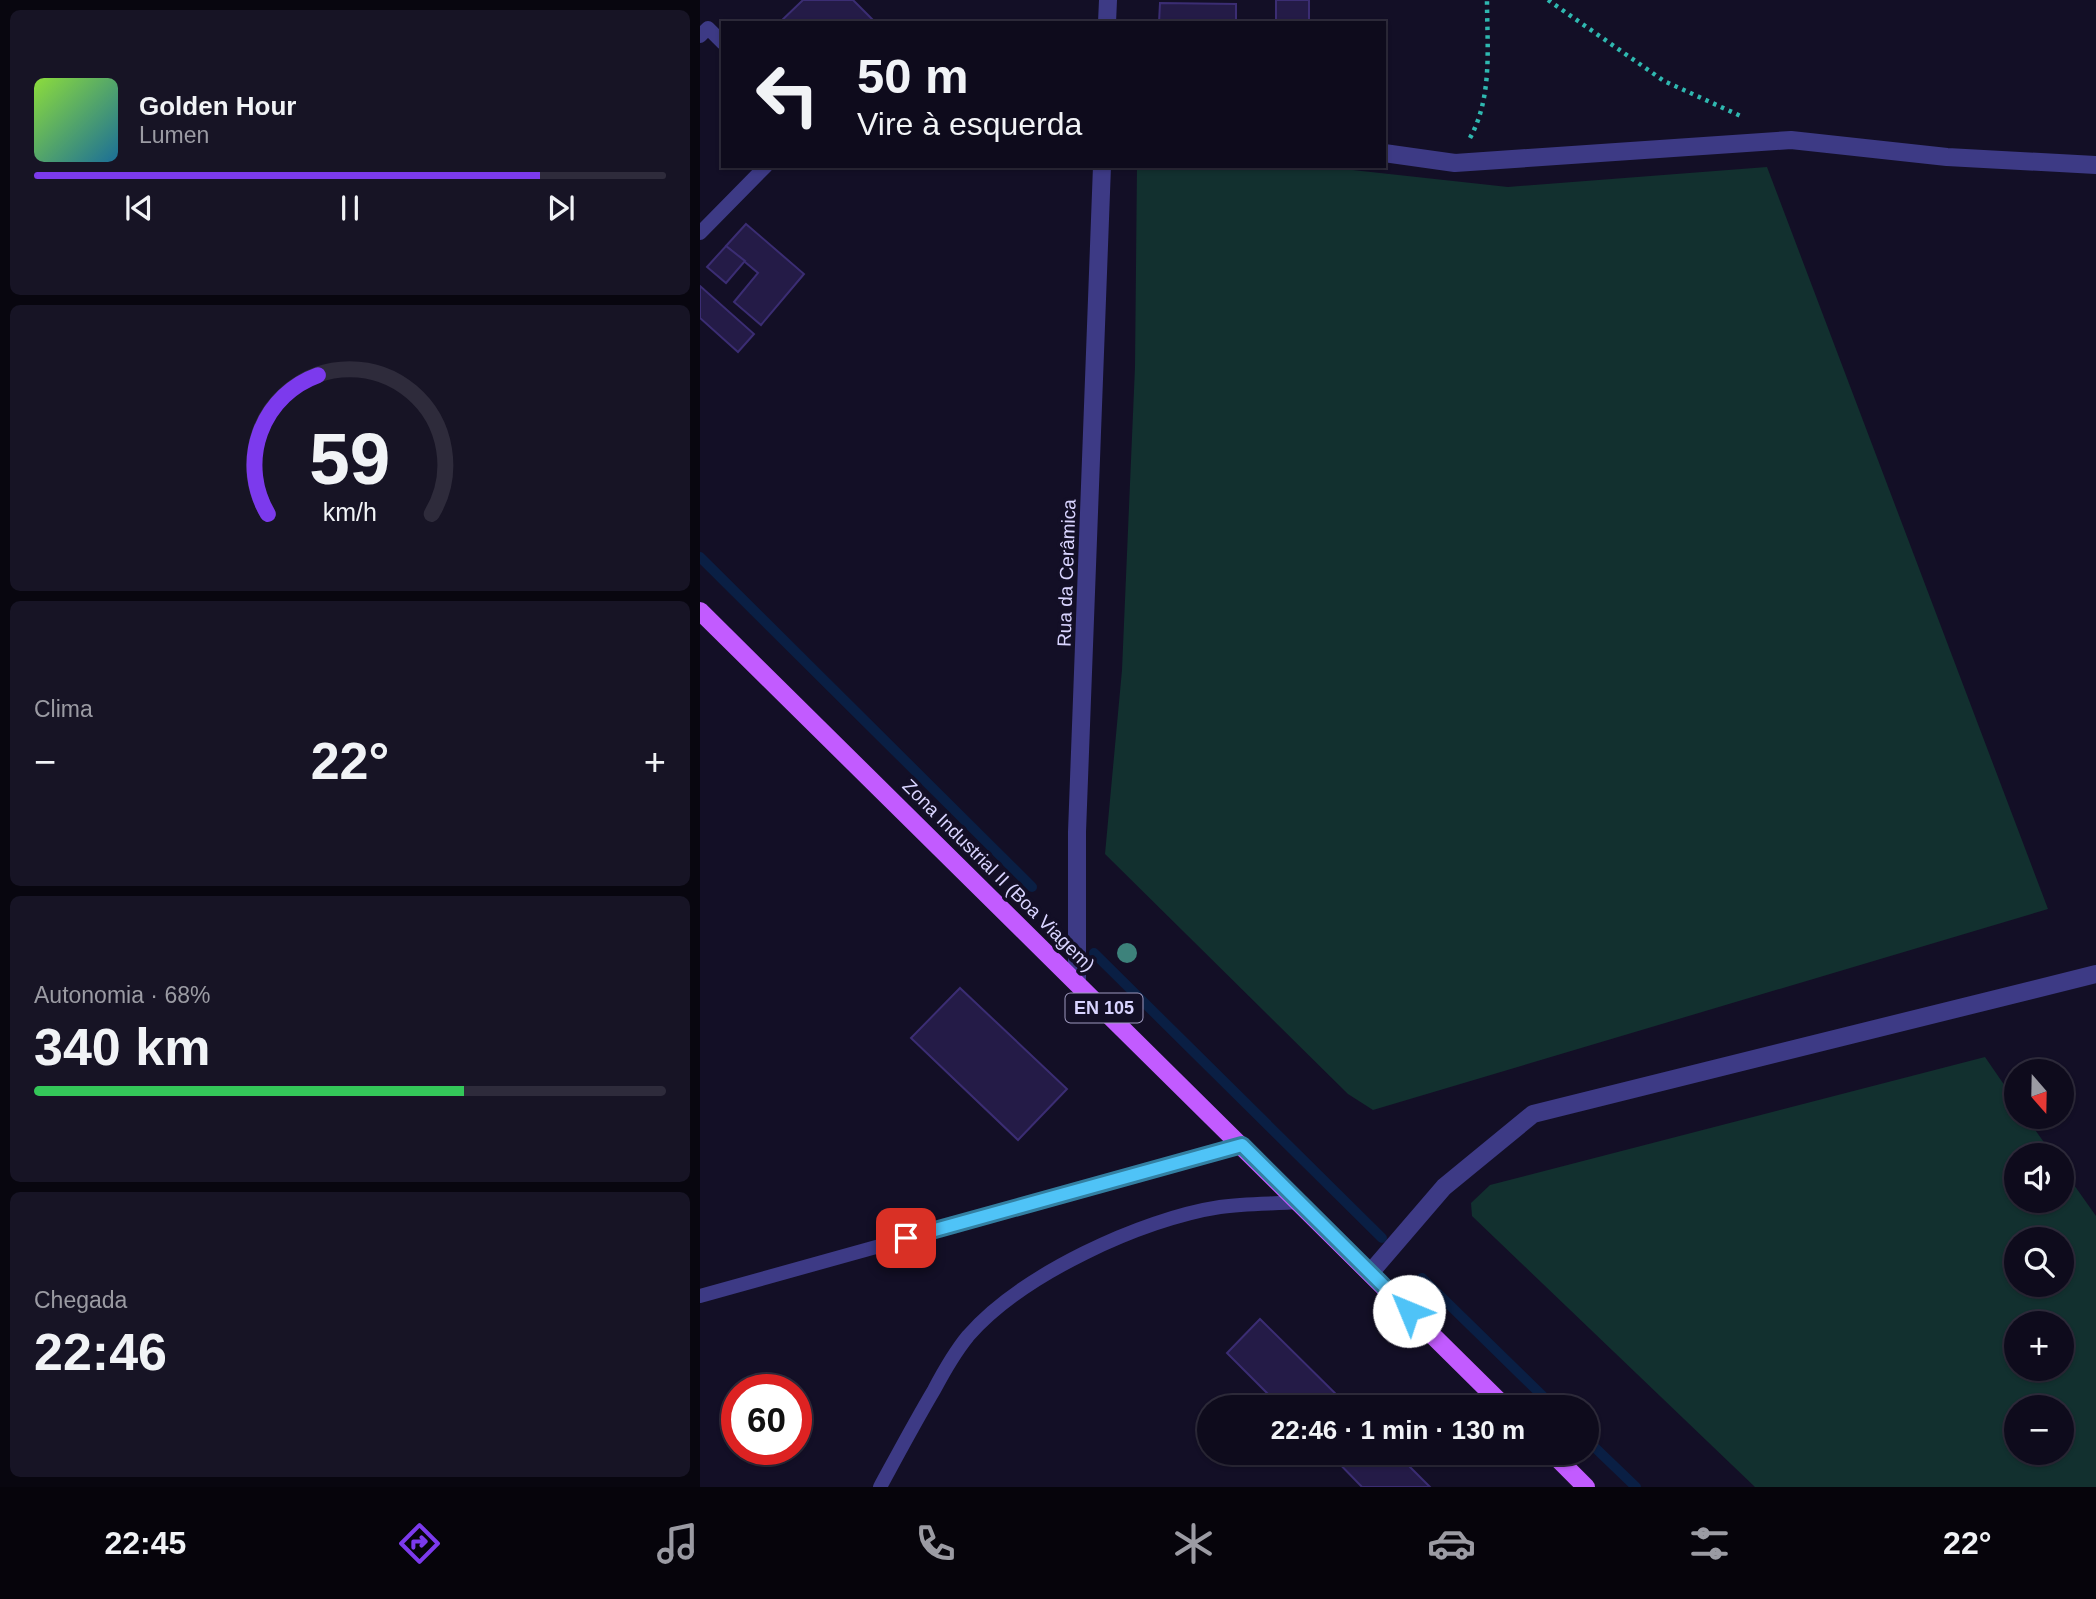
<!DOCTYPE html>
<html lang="pt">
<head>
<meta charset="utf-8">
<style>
	:root { --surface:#0e0b1c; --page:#171425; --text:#f1f3f6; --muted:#9b9ba3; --line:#2e2b3b; --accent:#7c3aed }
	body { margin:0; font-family:Arial,sans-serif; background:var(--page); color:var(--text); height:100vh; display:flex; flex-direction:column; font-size:26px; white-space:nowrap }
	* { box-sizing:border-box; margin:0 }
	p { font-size:23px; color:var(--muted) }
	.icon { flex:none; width:38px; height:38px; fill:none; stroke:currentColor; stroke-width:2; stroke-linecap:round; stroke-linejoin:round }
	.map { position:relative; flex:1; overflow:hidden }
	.side { display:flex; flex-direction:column; gap:10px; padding:10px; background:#08060f; width:700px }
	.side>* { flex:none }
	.guide { position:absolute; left:21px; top:21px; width:665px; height:147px; border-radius:0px; box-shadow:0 2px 5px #0004,0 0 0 2px var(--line); background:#0e0b1c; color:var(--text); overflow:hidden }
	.needle { width:46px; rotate:160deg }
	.fabs { position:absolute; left:1304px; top:1059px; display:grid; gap:14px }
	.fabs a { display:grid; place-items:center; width:70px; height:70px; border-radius:50%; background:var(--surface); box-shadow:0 2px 5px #0004,0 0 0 2px var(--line); font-size:35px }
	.speed { position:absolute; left:21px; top:1374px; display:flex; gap:14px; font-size:35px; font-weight:700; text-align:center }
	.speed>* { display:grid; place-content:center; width:91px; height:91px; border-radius:50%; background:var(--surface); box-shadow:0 2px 5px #0004,0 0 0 2px var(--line); line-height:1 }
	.speed .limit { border:10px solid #d22; background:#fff; color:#111 }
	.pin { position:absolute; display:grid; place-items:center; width:60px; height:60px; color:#fff; margin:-30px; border-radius:14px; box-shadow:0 4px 10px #0006 }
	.me { position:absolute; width:77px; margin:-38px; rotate:315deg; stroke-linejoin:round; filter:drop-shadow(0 0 5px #0008) }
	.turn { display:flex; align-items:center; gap:24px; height:147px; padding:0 21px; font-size:32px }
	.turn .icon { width:91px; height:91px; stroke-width:2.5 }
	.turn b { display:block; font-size:49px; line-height:60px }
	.big { font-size:52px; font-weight:800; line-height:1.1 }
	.side .widget { flex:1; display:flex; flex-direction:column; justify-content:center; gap:10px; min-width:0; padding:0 24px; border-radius:10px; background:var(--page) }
	.side .dial { align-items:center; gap:0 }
	.dial svg { height:182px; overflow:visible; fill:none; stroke:var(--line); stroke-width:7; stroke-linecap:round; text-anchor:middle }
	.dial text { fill:var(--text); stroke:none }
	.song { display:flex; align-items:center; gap:21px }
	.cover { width:84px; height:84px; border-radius:10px; background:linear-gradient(135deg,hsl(90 70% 55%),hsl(200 70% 35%)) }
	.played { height:7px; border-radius:4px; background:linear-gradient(90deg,var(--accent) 80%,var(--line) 80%) }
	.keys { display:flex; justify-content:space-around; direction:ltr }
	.heat { display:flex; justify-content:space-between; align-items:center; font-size:38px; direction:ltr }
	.charge { height:10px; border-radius:5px; background:linear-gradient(90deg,#34c759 68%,var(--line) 0) }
	.trip { position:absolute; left:497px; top:1395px; width:402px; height:70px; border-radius:35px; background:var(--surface); box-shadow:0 2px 5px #0004,0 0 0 2px var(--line); font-weight:800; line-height:70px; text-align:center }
	.tabs { display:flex; height:112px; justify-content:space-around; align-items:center; background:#06040b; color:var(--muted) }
	.tabs .icon { width:49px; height:49px }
	.tabs .on { color:var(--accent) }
	.tabs b { font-size:32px; color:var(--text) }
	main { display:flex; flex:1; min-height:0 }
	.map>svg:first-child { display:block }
	.green { fill:#12302f; fill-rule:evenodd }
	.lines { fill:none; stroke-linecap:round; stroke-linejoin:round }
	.stream { stroke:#0a1f44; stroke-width:10 }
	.building { fill:#241b47; stroke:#3b2d73; stroke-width:2 }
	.path { stroke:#2fb8b0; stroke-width:4.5; stroke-dasharray:3.5 5; stroke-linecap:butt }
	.lane { stroke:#3d3a85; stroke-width:14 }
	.street { stroke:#3d3a85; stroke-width:18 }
	.primary { stroke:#c25bff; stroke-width:18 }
	.tree { fill:#3d827b }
	.route-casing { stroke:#337fa1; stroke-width:18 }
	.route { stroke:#4fc3f7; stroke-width:12 }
	.labels { text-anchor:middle; stroke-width:7; stroke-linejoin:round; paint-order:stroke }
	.shield { fill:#130f26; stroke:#9e99be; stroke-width:2 }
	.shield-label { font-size:18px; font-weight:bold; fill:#d9d4ff }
	.street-label { font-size:19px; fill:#d9d4ff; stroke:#130f26 }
</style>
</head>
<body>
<main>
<section class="side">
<div class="widget">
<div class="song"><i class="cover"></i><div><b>Golden Hour</b><p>Lumen</p></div></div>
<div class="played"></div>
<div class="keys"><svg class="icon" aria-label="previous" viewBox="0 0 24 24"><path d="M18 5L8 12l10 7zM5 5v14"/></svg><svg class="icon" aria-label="pause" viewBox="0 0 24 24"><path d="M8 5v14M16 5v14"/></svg><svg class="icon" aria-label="next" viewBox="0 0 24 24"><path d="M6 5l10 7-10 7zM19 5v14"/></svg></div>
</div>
<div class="widget dial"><svg viewBox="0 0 100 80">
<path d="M14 69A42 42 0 1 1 86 69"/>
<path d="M14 69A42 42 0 0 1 36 8" stroke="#7c3aed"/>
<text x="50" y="56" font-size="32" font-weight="700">59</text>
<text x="50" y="72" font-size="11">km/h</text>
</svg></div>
<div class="widget"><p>Clima</p>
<div class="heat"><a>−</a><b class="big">22°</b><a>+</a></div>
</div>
<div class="widget"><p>Autonomia · 68%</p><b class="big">340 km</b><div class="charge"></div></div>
<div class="widget"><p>Chegada</p><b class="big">22:46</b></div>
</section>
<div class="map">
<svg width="1396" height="1487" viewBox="0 0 1396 1487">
	<rect width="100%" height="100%" fill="#130f26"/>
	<!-- green -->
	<g class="green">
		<polygon points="437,166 616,166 808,187 1067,167 1348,909 673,1110 648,1094 405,854 422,670 435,367"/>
		<path d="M1285 1057 1316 1102V1116L1326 1117 1353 1155H1316V1200H1362V1168L1396 1216V1487H1055L772 1216 771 1203 790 1185ZM1316 1239H1362V1284H1316ZM1316 1323H1362V1368H1316ZM1316 1407H1362V1452H1316Z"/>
	</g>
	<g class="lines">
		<!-- stream -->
		<g class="stream">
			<polyline points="0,557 332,887"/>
			<polyline points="394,953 682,1238"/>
			<polyline points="722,1278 854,1407"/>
			<polyline points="887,1440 936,1487"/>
		</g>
	</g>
	<!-- building -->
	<g class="building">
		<polygon points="103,0 153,0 176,23 79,23"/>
		<rect x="576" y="0" width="33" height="23"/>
		<polygon points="460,3 536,4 536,23 459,23"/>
		<polygon points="46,224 104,274 61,325 34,302 58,273 26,246"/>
		<polygon points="26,246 45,261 26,283 7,267"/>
		<polygon points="0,286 54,334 38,352 0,318"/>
		<polygon points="260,988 367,1089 318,1140 211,1038"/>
		<polygon points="560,1319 649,1407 581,1407 527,1353"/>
		<polygon points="628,1452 695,1452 730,1487 662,1487"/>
	</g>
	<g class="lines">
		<!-- path -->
		<g class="path">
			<polyline points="848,0 964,81 1043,117"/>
			<path d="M770 138C793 96 787 46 787 0"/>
		</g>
		<!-- lane -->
		<g class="lane">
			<polyline points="0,36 8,28 23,43"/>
			<polyline points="0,233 66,166"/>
			<polyline points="0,1296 542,1145"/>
			<path d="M180 1487C198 1454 215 1422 234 1390 244 1371 255 1352 268 1336 321 1275 441 1219 520 1207 546 1203 573 1204 599 1202"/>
		</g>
		<!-- street -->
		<g class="street">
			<polyline points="407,23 408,0"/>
			<polyline points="684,153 755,163 1091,140 1247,157 1396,165"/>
			<polyline points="377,982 377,832 402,166"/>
			<polyline points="670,1273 744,1187 833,1114 1396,974"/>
		</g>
		<!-- primary -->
		<g class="primary">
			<polyline points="0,611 805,1407"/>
			<polyline points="851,1452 886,1487"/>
		</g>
	</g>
	<!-- trees -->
	<circle class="tree" cx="427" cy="953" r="10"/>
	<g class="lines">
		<!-- route casing -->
		<g class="route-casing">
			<polyline id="route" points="206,1238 542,1145 709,1311"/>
		</g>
		<!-- route -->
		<use href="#route" class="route"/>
	</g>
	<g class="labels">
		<!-- shield labels -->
		<rect class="shield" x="365.5" y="993.5" width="77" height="29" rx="5"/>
		<g class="shield-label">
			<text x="404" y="1014">EN 105</text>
		</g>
		<!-- street labels -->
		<g class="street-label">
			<text transform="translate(366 573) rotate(-88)" y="7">Rua da Cerâmica</text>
			<text transform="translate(299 875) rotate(45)" y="7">Zona Industrial II (Boa Viagem)</text>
		</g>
	</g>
</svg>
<div class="fabs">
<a><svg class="needle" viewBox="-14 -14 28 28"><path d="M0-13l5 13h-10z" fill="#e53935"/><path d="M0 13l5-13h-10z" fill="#9b9ba3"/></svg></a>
<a><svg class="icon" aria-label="sound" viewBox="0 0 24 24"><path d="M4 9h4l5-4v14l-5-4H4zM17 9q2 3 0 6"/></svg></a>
<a><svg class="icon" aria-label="search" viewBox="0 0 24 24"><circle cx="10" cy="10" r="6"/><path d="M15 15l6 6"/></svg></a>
<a>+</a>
<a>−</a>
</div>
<div class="speed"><div class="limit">60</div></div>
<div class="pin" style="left:206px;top:1238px;background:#d93025"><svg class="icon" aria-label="arrive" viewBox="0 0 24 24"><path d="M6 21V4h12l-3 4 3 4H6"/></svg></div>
<svg class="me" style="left:709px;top:1311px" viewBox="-20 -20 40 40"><circle r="19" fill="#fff"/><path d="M0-13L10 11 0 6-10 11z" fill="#4fc3f7"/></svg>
<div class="trip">22:46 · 1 min · 130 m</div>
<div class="guide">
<div class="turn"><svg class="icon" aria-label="left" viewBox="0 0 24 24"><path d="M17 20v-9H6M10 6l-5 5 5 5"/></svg><div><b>50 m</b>Vire à esquerda</div></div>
</div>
</div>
</main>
<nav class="tabs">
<b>22:45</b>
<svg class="icon on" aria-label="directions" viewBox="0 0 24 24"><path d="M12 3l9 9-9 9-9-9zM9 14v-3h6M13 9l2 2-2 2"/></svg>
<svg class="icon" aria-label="music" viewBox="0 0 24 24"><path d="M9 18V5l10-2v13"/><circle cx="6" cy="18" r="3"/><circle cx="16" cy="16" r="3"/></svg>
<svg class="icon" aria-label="phone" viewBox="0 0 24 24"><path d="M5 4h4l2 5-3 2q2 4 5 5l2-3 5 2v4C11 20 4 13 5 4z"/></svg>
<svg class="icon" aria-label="climate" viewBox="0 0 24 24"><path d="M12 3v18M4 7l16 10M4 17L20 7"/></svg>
<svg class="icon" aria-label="car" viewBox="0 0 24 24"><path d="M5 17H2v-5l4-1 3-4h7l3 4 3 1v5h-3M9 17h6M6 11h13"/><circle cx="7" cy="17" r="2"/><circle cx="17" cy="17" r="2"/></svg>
<svg class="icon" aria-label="filters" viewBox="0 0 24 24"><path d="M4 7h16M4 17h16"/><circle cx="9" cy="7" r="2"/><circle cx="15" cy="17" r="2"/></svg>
<b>22°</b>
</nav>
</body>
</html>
